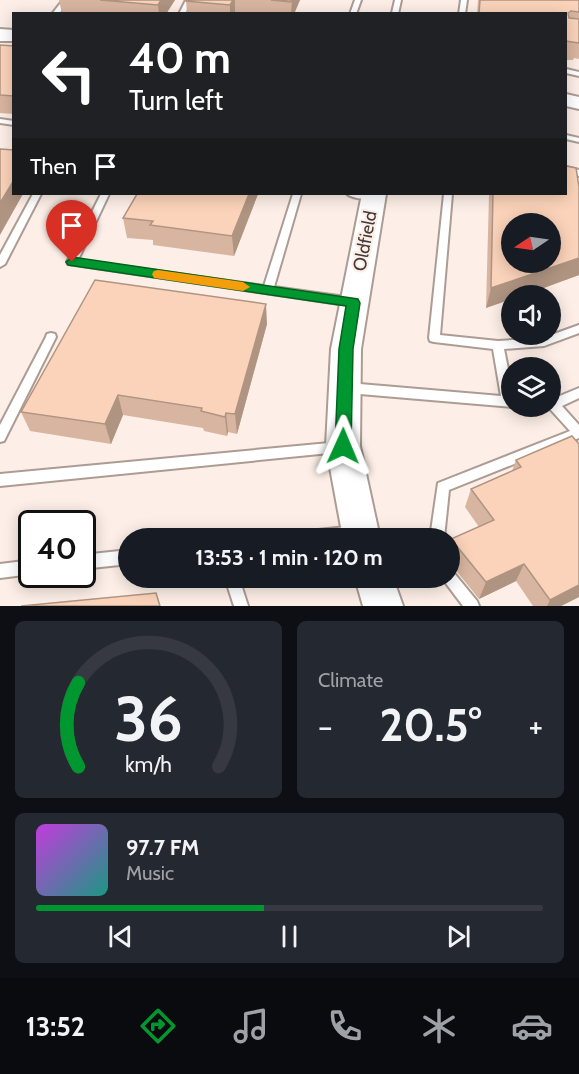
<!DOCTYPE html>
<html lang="en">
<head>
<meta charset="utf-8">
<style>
	:root { --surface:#171b24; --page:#242831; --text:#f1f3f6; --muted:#9ea1a6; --line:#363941; --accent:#019730 }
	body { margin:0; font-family:Cabin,sans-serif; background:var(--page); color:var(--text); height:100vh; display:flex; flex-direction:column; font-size:22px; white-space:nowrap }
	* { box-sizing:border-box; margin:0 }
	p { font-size:20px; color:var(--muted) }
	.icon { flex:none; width:33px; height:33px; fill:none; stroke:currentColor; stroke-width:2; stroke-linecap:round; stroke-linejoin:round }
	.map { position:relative; height:606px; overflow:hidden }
	.panel { display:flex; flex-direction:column; gap:15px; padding:15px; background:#0d0f14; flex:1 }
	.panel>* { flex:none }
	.guide { position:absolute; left:12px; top:12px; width:555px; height:183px; border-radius:0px; box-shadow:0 3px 15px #0003; background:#202124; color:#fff; overflow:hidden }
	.needle { width:39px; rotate:257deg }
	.tools { position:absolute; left:501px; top:213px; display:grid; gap:12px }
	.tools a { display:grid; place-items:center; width:60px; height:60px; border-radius:50%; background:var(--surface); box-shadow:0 3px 15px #0003; font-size:30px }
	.speed { position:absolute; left:18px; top:510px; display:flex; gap:12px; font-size:30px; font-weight:700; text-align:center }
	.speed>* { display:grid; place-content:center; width:78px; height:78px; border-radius:50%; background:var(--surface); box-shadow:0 3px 15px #0003; line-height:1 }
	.speed .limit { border:3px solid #111; border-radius:9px; background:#fff; color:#111 }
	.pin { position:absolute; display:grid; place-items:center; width:51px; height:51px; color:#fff; margin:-62px -26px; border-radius:50% 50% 50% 0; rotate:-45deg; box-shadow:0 0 6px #0007 }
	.pin .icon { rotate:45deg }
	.me { position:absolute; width:66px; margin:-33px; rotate:1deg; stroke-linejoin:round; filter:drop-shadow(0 0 4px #0008) }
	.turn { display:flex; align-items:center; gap:21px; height:126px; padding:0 18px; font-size:27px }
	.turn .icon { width:78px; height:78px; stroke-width:2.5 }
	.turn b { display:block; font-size:42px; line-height:51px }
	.then { display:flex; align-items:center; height:57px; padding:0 18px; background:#0003; gap:12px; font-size:22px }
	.big { font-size:45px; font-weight:800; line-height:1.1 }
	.panel .widget { flex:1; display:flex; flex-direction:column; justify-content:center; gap:9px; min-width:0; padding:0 21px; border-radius:9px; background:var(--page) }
	.panel .dial { align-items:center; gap:0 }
	.dial svg { height:156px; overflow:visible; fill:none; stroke:var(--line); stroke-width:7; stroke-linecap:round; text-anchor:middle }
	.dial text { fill:var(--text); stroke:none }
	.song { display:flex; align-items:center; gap:18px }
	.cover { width:72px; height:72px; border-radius:9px; background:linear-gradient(135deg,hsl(290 70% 55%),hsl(170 70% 35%)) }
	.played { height:6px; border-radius:3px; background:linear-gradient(90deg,var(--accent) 45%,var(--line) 45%) }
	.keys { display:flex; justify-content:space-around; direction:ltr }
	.heat { display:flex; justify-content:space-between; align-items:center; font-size:33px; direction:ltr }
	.panel .tiles { flex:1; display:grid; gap:15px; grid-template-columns:1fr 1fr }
	.widget:last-child { grid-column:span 2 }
	.trip { position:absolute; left:118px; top:528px; width:342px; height:60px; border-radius:30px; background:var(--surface); box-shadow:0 3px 15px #0003; font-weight:800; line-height:60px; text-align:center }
	.menu { display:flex; height:96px; justify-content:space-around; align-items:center; background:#090b0e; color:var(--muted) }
	.menu .icon { width:42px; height:42px }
	.menu .on { color:var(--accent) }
	.menu b { font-size:27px; color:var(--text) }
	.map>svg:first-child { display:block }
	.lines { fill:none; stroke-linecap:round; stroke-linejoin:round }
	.lane-casing { stroke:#ac9c93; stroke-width:4 }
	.secondary-casing { stroke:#ac9c93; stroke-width:4 }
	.lane { fill:#fff; fill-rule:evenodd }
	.secondary { fill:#fff; fill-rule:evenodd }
	.wall { fill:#d8b5a0 }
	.shaded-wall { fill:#b09482 }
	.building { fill:#fbd3ba; stroke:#b09482; stroke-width:1.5; fill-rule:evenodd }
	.route { fill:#019730; stroke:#01621f; stroke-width:1.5 }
	.slow { fill:#f59e0b }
	.labels { text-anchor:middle; stroke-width:4.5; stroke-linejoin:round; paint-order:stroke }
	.street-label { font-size:18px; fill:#423b37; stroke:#fdefe7 }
</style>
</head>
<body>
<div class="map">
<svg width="579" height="606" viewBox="0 0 579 606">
	<rect width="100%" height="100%" fill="#fdefe7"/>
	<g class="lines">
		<!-- lane casing -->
		<g class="lane-casing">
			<g id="lane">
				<polygon points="63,0 69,0 59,14 52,14"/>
				<polygon points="186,0 192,0 185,14 179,14"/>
				<polygon points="355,0 361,0 356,14 350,14"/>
				<polygon points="395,0 401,0 398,14 392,13"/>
				<polygon points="461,0 467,0 465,14 459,14"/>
				<polygon points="566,69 579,72 579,76 566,73"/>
				<polygon points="0,119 14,121 14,125 0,123"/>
				<polygon points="566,135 579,138 579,142 566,139"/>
				<polygon points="566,167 579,170 579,176 566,172"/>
				<polygon points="33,194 41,194 5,264 0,267 0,255"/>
				<polygon points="101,194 109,194 78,260 264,286 293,194 301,194 274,287 353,298 358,302 353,306 68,264 67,262"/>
				<path d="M347 194H375L379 196C372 201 353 199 347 194Z"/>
				<polygon points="444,194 452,194 440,335 498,341 543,338 579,325 579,333 544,346 504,349 512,389 512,407 348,393 344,391 342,388 344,385 348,383 501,396 493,349 434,342 430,341 429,338"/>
				<polygon points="51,333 55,334 56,337 4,441 0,442 0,425 46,337 47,334"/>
				<polygon points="579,388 579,398 562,406 579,425 579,438 449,490 444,538 430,538 438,483 570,431 551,410 545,406 550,406 550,400"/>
				<polygon points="340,442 344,443 346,447 344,451 340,452 0,486 0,474"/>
				<polygon points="356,526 361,528 363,532 361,536 356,538 292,538 294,533 299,532"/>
				<polygon points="129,550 129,564 82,569 82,555"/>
				<polygon points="32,560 32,574 0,578 0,564"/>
				<polygon points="450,571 454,573 477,601 479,606 463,606 442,578 450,578"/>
				<polygon points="225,578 239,578 248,606 234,606"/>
			</g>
		</g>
		<!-- secondary casing -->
		<g class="secondary-casing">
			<g id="secondary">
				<polygon points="0,29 14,30 14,41 0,41"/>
				<polygon points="566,94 579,97 579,109 566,106"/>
				<polygon points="362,194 386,194 361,349 360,446 380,538 343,538 326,446 331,349"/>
				<polygon points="355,578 393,578 403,606 363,606"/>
			</g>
		</g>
		<!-- lane -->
		<use href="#lane" class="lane"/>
		<!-- secondary -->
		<use href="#secondary" class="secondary"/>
	</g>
	<!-- wall -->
	<g class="wall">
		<polygon points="59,0 175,0 166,14 62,14"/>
		<polygon points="186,0 300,0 294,14 187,14"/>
		<polygon points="478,0 579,0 579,59 574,58 573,60 566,60 566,14 477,14"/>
		<polygon points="0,45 14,46 14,114 0,113"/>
		<polygon points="258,194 234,256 153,245 153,240 127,238 123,218"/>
		<polygon points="489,194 566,194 579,275 522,296 512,296 486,308"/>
		<polygon points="267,324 237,434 228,432 227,436 204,431 203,428 123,415 111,444 30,431 21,412"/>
		<polygon points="579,444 579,597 561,606 533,606 516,581 479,599 450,563 450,544 451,539 479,527 465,507 471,489 512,471 516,460"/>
	</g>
	<!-- shaded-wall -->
	<g class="shaded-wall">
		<polygon points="161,0 175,0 166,14 159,14 158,5"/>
		<polygon points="233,0 235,0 235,14 230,14 230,5"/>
		<polygon points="292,0 300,0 294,14 291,14"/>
		<polygon points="14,180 14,194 23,194 0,235 0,203"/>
		<polygon points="249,194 258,194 234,256 232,236"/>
		<polygon points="579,258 579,275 522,296 512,296 512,299 486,308 491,288"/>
		<polygon points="266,304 267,324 237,434 235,414"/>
		<polygon points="118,395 123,415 111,444 105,424"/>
		<polygon points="226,413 228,432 227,436 225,417"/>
		<polygon points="524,564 516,581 479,599 486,582"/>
		<polygon points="579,585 579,597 561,606 547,606 550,600"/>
	</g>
	<!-- building -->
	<g class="building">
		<polygon points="100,0 161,0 158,5"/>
		<polygon points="186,0 233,0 230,5 186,1"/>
		<polygon points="271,0 292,0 291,2"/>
		<polygon points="480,0 579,0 579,12 571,11 568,13 569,18 579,19 579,43 566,41 566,14 479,14"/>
		<polygon points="0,45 14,46 14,96 0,95"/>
		<polygon points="0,149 14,150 14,180 0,203"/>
		<path d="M566 166 576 168 579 187V258L491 288 493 194H566ZM512 224H550V262H512Z"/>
		<polygon points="137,194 249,194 232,236 150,225 153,221 123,218"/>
		<polygon points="95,280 266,304 235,414 226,413 225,417 201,411 202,408 118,395 105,424 21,412"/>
		<polygon points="572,436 579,444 579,585 550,600 524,564 486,582 451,539 494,520 471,489 521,467 516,460"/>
		<polygon points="156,593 160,606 21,606"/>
	</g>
	<!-- route -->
	<polygon class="route" points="72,257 358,299 360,303 353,349 351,446 349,451 343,453 338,451 335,446 339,349 346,306 68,265 66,262"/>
	<!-- slow -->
	<polygon class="slow" points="158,270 243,282 250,287 243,291 154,278 152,274 154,271"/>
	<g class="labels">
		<!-- street labels -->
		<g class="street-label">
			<text transform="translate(365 241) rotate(-79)" y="6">Oldfield</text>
		</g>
	</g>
</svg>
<div class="tools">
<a><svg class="needle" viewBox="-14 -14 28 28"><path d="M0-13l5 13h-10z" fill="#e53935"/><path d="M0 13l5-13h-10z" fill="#9ea1a6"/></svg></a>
<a><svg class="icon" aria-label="sound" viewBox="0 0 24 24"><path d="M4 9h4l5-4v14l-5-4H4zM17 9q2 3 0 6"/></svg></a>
<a><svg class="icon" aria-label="layers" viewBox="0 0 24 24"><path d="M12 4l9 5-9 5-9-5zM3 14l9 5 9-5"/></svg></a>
</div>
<div class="speed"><div class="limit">40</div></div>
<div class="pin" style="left:72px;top:262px;background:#d93025"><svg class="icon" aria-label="arrive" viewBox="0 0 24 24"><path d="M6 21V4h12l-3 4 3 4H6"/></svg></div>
<svg class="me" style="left:343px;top:446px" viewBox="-20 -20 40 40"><path d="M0-17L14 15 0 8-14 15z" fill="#019730" stroke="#fff" stroke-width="4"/></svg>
<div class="trip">13:53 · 1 min · 120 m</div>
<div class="guide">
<div class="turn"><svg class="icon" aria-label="left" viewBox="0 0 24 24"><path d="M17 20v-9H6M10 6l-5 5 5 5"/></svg><div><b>40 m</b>Turn left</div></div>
<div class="then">Then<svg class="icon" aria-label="arrive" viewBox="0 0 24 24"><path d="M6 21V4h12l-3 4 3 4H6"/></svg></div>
</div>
</div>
<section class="panel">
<div class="tiles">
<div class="widget dial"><svg viewBox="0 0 100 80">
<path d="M14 69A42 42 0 1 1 86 69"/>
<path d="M14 69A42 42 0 0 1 14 26" stroke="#019730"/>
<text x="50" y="56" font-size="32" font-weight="700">36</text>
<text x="50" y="72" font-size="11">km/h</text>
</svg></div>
<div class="widget"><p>Climate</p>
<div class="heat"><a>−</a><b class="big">20.5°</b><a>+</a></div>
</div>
<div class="widget">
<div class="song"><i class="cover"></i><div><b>97.7 FM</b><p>Music</p></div></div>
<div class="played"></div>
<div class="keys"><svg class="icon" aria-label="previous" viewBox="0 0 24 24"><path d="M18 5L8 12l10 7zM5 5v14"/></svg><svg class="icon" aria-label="pause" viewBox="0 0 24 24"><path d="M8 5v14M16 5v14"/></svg><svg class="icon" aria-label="next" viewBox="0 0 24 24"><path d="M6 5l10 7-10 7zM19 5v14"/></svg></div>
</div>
</div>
</section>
<nav class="menu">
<b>13:52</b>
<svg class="icon on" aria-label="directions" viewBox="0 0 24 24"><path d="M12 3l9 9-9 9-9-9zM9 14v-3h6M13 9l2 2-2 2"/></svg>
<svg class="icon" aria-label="music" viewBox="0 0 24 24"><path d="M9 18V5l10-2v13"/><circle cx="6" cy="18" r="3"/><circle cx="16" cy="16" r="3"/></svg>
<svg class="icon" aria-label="phone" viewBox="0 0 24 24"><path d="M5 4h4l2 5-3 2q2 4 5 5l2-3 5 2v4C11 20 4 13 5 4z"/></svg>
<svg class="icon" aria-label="climate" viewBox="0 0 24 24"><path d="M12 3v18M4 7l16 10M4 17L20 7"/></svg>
<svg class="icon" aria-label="car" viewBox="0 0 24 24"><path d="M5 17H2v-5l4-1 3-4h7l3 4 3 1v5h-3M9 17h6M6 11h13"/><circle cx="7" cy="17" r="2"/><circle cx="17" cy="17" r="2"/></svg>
</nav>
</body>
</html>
